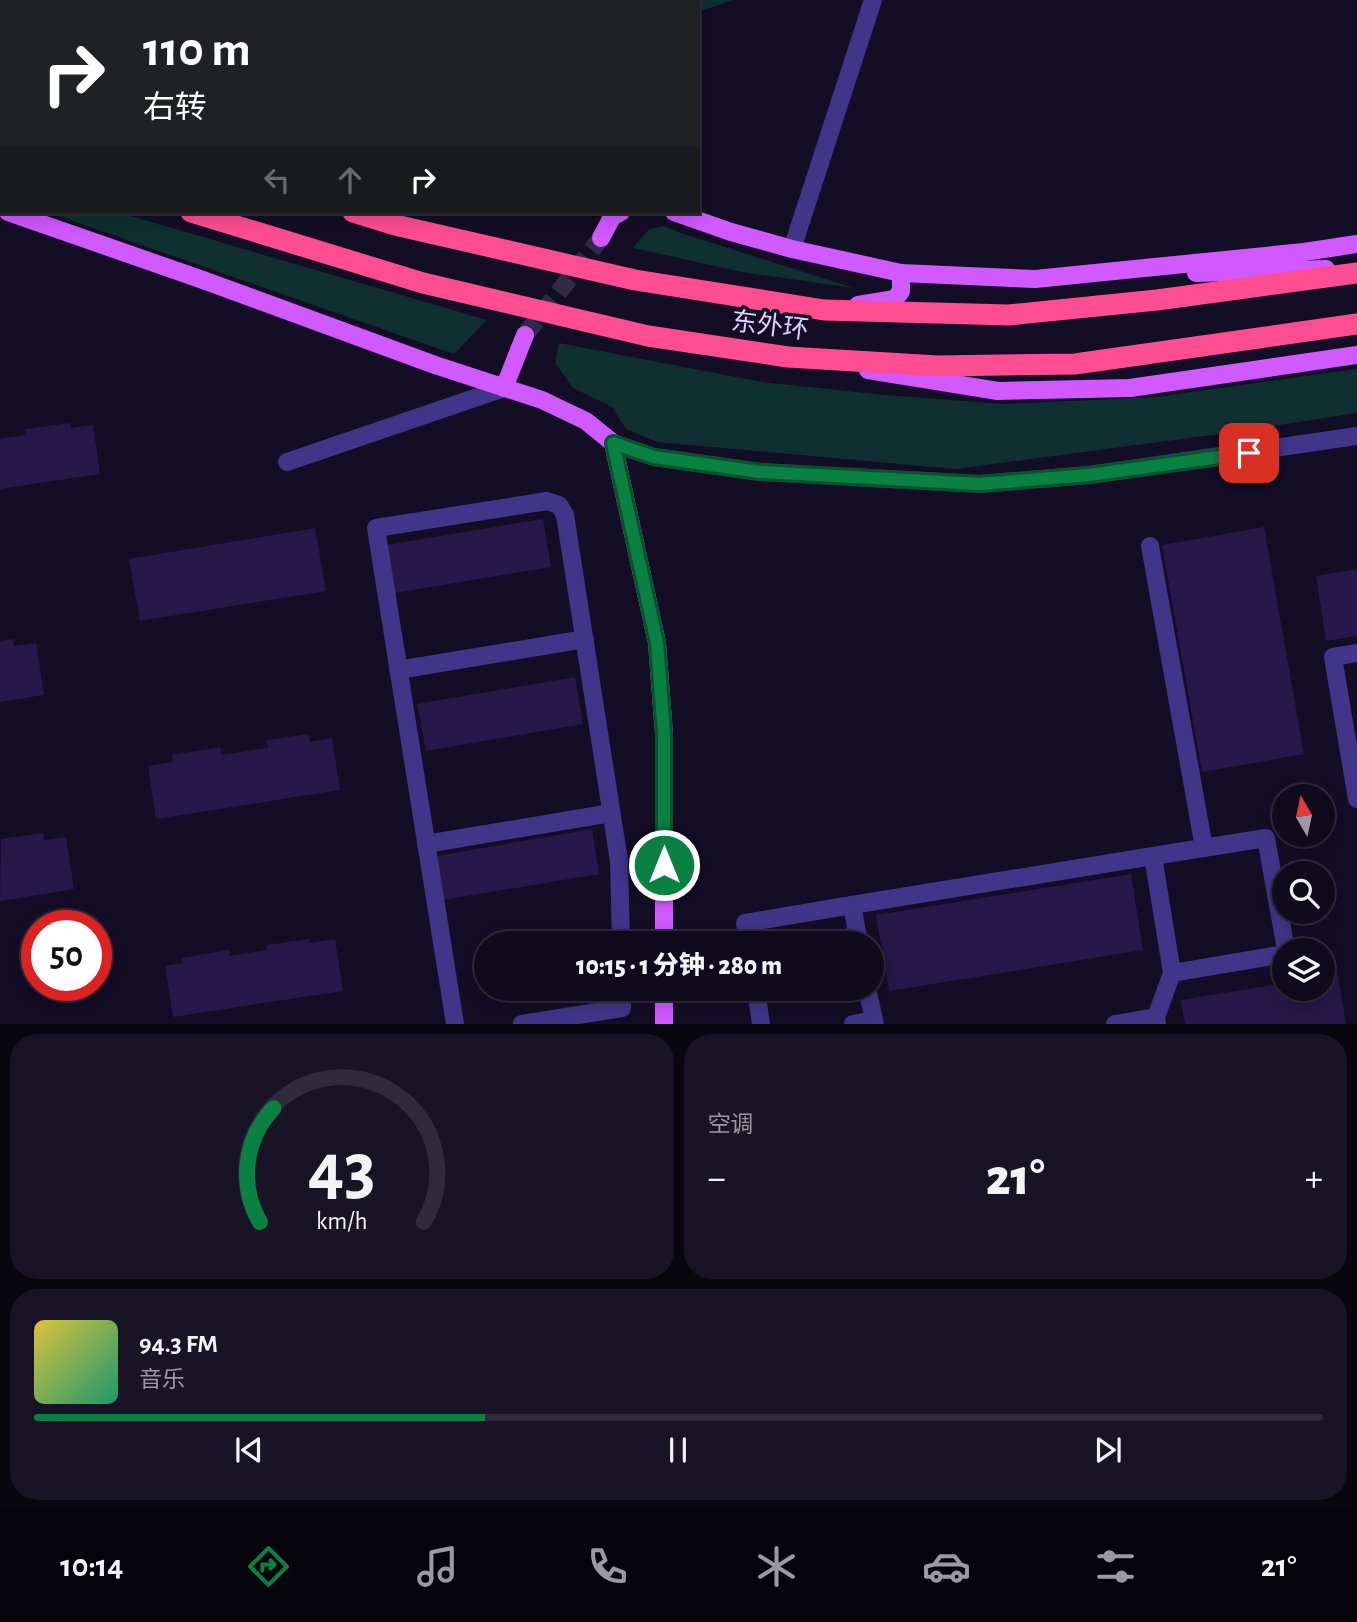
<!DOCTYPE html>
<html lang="zh">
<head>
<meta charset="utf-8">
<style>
	:root { --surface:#0f0a1c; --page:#181325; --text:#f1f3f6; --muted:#9b9aa3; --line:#2f2b3b; --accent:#0b8043 }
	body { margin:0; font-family:"Alegreya Sans","Noto Sans SC",sans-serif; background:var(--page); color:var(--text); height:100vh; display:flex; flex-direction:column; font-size:26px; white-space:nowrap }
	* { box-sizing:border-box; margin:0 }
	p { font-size:23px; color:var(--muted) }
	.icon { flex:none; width:38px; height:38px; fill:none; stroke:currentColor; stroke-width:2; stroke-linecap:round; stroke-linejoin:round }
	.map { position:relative; height:1024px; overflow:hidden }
	.details { display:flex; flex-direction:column; gap:10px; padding:10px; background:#08060f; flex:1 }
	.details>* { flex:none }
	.guide { position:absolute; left:0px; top:0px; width:700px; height:214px; box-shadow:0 4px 18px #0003,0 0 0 2px var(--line); background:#202124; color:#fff; overflow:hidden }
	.needle { width:46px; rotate:351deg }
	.buttons { position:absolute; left:1272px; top:784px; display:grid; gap:14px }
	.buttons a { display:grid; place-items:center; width:63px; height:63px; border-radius:50%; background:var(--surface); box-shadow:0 4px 18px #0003,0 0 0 2px var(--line); font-size:35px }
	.speed { position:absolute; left:21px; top:910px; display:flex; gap:14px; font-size:35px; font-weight:700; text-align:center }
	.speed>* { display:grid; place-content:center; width:91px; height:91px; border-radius:50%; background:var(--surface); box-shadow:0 4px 18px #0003,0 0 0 2px var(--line); line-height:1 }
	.speed .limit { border:10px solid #d22; background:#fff; color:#111 }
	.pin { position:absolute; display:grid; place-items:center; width:60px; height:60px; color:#fff; margin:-30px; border-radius:14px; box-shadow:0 4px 10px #0006 }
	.me { position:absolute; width:77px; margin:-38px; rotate:0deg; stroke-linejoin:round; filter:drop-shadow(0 0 5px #0008) }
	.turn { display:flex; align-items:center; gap:24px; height:147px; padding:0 28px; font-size:32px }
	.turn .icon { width:91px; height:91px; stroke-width:2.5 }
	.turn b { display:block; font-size:49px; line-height:60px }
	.lanes { display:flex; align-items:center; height:66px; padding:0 28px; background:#0003; justify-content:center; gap:35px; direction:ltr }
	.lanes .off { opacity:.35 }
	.big { font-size:52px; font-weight:800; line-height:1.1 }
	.details .tile { flex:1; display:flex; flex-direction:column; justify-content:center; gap:10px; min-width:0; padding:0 24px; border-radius:28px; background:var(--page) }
	.details .dial { align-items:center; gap:0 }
	.dial svg { height:182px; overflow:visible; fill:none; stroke:var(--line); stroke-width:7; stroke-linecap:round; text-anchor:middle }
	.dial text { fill:var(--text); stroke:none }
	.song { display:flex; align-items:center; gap:21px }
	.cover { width:84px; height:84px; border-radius:10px; background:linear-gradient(135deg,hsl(50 70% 55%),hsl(160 70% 35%)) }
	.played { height:7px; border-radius:4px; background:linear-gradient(90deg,var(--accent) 35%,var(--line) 35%) }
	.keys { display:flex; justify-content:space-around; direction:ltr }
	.heat { display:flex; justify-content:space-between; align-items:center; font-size:38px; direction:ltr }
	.details .tiles { flex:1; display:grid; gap:10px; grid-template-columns:1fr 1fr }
	.tile:last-child { grid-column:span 2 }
	.trip { position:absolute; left:474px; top:931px; width:410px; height:70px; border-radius:35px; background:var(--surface); box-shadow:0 4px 18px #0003,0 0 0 2px var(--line); font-weight:800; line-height:70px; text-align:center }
	.tab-bar { display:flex; height:112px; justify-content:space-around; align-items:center; background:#06040b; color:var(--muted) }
	.tab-bar .icon { width:49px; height:49px }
	.tab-bar .selected { color:var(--accent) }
	.tab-bar b { font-size:32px; color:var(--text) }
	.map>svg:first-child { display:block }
	.green { fill:#102f30 }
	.building { fill:#261848 }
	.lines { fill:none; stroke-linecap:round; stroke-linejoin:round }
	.major-tunnel { stroke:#322b47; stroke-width:18; stroke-dasharray:18 9; stroke-linecap:butt }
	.minor { stroke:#403588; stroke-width:18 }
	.major { stroke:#d059ff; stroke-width:18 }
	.highway { stroke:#ff4d92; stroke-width:21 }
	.route-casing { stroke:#07532c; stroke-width:18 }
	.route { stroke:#0b8043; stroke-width:12 }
	.labels { text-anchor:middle; stroke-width:7; stroke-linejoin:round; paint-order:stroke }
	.street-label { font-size:26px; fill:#dbd2ff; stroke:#140d26 }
</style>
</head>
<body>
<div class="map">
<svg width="1357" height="1024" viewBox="0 0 1357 1024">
	<rect width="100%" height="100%" fill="#140d26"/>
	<!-- green -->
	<g class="green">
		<polygon points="18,0 733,0 698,12 698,2"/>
		<polygon points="47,212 117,212 487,320 454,354"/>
		<polygon points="664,226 684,234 854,288 747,273 633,248 649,229"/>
		<polygon points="559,343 762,382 884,395 1003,404 1156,397 1357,369 1357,413 1227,433 955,469 657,442 626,429 612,407 573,388 555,363"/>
	</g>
	<!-- building -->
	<g class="building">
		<polygon points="70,423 71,428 93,425 100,474 0,489 0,439 26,435 25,429"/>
		<polygon points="543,519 551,567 395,593 387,545"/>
		<polygon points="1264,527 1304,754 1202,772 1162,545"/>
		<polygon points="315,528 326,591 140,621 129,559"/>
		<polygon points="1357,569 1357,636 1326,641 1316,576"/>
		<polygon points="12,639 14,646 36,643 44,695 0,702 0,641"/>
		<polygon points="575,677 583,724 426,751 417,704"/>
		<polygon points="308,734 310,742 332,738 340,790 156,819 148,766 173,762 172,755 220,747 221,755 268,748 267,740"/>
		<polygon points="592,829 599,874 443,900 436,856"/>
		<polygon points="43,833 44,840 66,837 74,889 0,901 1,839"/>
		<polygon points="1131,874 1143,950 889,991 876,915"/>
		<polygon points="309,939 310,943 335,939 343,991 173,1017 165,966 183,963 182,958 229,950 229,956 267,950 267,945"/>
		<polygon points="1338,975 1346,1024 1185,1024 1181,1000 1284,983 1284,989 1323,989 1323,977"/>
	</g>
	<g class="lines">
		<!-- major-tunnel -->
		<polyline class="major-tunnel" points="525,335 601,238"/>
		<!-- minor -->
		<g class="minor">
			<polyline points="792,249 873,0"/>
			<polyline points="613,443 654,457 760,472 980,484 1089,475 1357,436"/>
			<polyline points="287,462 504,388"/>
			<polyline points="1150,546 1204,848"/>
			<polyline points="1357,653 1333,657 1357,799"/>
			<polyline points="398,670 585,639"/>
			<polyline points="426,844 611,813"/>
			<polyline points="1153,856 1266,838 1286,950"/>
			<polyline points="748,943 745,923 852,905"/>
			<polyline points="859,943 852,905 1153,856 1172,973 1156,1017"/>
			<polyline points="1172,973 1284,954"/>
			<polyline points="756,989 761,1024"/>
			<polyline points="867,989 875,1024"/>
			<polyline points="455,1024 376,528 547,501 559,505 565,515 619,861 621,943"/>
			<polyline points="522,1024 622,1008 622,989"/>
			<polyline points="853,1024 873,1020"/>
			<polyline points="1115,1024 1156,1017 1157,1024"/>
		</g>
		<!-- major -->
		<g class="major">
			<polyline points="8,212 203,280 435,365 542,400 586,421 613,443 657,643 664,734 664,943"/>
			<polyline points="674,212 731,232 792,249 901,273 1035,279 1304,252 1357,244"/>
			<polyline points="601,238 612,217 621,212"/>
			<polyline points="1196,273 1326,269"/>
			<polyline points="858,305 895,299 901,291 901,273"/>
			<polyline points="868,370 998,391 1130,388 1357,355"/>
			<polyline points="504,388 525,335"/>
			<polyline points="664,989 664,1024"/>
		</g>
		<!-- highway -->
		<g class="highway">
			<polyline points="0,103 2,103"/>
			<polyline points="0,153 2,154"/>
			<polyline points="191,212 423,283 648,336 788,357 938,366 1075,364 1357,324"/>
			<polyline points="353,212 395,225 635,280 824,310 1009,315 1157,300 1357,273"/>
		</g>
	</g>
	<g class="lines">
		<!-- route casing -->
		<g class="route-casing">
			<polyline id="route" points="664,865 664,734 657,643 613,443 654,457 760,472 980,484 1089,475 1249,453"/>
		</g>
		<!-- route -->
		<use href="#route" class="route"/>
	</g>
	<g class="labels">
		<!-- street labels -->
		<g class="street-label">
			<text transform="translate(770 325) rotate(7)" y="9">东外环</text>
		</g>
	</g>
</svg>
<div class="buttons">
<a><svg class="needle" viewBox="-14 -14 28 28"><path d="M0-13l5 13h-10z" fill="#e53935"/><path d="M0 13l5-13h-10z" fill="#9b9aa3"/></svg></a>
<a><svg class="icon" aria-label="search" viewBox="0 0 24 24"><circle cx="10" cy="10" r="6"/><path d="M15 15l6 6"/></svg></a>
<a><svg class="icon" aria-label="layers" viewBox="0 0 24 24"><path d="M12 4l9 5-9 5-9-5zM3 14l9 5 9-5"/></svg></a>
</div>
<div class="speed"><div class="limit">50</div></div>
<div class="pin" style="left:1249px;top:453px;background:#d93025"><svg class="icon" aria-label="arrive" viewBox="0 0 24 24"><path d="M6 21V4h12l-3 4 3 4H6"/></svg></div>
<svg class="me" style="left:664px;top:865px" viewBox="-20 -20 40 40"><circle r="17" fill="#0b8043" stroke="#fff" stroke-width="3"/><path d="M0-11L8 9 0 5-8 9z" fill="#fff"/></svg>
<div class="trip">10:15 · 1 分钟 · 280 m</div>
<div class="guide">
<div class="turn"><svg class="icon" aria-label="right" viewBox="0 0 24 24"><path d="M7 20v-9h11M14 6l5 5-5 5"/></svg><div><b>110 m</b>右转</div></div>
<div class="lanes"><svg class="icon off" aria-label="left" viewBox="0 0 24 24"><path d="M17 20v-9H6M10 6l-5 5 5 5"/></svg><svg class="icon off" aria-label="ahead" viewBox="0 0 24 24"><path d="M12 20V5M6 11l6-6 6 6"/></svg><svg class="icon" aria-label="right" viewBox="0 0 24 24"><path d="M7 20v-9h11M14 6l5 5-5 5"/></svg></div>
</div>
</div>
<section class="details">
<div class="tiles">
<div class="tile dial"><svg viewBox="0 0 100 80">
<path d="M14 69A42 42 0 1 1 86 69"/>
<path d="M14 69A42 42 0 0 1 20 19" stroke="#0b8043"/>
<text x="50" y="56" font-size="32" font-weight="700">43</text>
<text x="50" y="72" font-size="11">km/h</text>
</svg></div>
<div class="tile"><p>空调</p>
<div class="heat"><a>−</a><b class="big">21°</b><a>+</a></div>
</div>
<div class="tile">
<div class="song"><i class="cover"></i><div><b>94.3 FM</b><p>音乐</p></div></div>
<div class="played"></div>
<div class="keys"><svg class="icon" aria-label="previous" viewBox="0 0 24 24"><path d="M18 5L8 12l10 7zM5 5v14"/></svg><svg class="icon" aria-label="pause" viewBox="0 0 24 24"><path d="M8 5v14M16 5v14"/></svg><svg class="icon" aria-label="next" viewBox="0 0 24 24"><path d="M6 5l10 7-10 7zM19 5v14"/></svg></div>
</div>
</div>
</section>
<nav class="tab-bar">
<b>10:14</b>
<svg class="icon selected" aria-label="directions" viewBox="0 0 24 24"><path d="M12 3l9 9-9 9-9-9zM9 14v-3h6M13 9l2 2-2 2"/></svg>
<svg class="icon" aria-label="music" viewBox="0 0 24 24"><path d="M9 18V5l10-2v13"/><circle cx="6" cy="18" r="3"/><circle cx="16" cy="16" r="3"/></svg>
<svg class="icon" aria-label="phone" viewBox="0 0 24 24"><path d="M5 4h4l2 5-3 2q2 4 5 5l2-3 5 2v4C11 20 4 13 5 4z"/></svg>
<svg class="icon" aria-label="climate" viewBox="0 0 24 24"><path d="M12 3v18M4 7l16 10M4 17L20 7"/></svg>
<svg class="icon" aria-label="car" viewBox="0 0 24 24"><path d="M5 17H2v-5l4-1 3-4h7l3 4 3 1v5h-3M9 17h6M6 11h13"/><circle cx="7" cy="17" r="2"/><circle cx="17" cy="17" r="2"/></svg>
<svg class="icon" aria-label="filters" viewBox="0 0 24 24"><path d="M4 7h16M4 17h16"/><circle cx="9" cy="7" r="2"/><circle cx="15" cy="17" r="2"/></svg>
<b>21°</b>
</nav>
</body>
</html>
